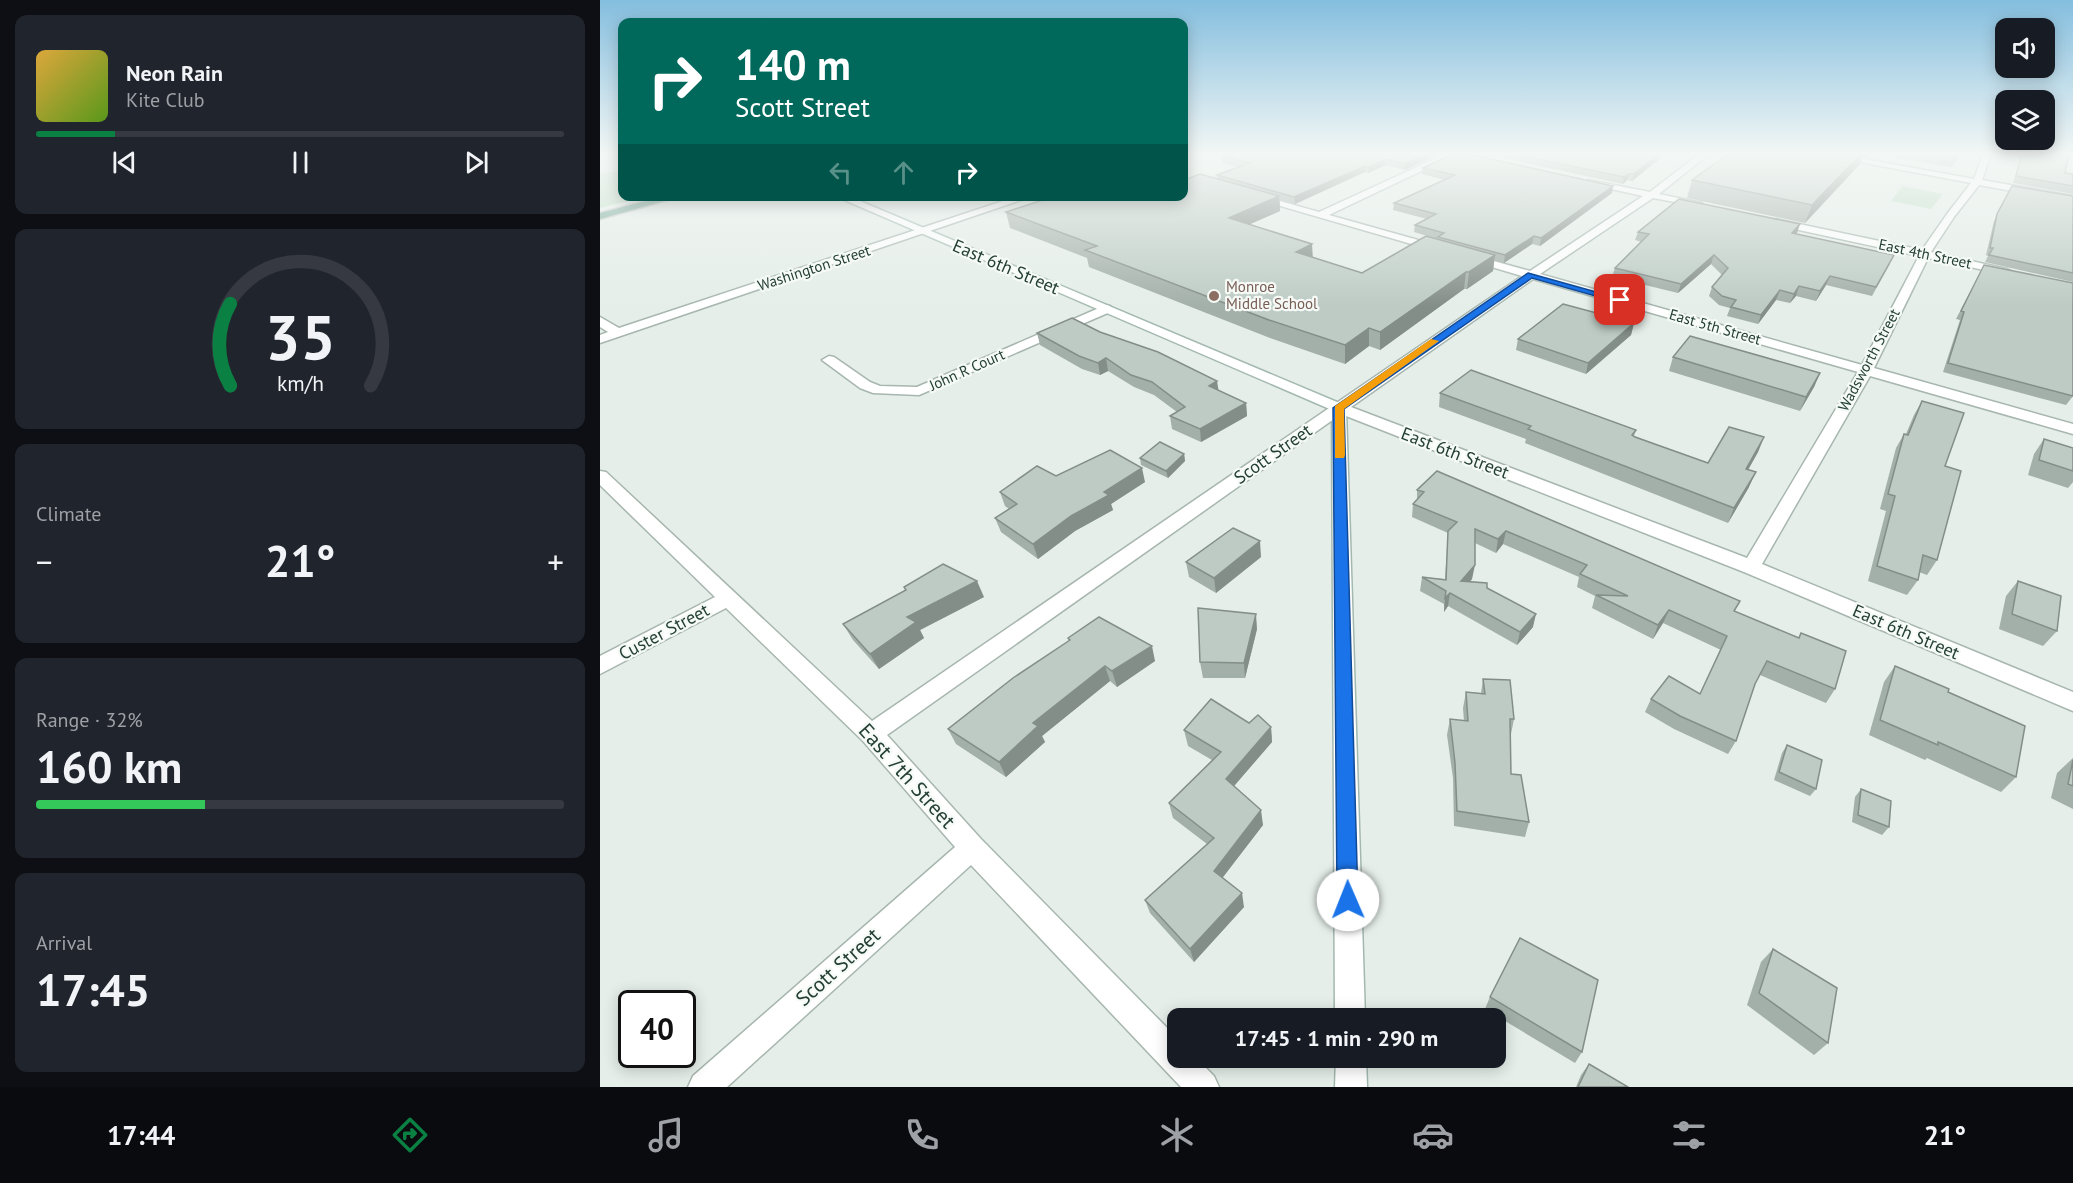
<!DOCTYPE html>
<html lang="en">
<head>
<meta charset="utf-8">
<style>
	:root { --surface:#171b24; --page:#20242c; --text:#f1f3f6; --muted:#9ea1a6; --line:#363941; --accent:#0b8043 }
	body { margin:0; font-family:"PT Sans",sans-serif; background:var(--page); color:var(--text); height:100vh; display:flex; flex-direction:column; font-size:22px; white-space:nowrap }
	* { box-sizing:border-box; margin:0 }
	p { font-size:20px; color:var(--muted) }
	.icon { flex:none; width:33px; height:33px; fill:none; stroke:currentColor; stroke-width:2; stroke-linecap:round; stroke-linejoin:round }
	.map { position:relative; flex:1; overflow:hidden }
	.details { display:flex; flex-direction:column; gap:15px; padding:15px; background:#0d0f14; width:600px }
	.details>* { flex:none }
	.top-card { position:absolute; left:18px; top:18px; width:570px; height:183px; border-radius:12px; box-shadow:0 3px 15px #0003; background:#00695c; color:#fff; overflow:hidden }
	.fabs { position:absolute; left:1395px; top:18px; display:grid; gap:12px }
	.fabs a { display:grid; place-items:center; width:60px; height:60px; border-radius:12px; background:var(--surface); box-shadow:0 3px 15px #0003; font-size:30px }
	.speed { position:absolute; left:18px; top:990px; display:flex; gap:12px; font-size:30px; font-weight:700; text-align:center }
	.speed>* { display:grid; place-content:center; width:78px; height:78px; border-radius:50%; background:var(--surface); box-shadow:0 3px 15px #0003; line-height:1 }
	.speed .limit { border:3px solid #111; border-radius:9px; background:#fff; color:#111 }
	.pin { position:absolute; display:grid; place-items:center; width:51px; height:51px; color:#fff; margin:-26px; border-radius:12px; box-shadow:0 3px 9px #0006 }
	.me { position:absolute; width:66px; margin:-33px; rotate:359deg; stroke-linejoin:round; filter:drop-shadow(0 0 4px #0008) }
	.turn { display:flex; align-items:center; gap:21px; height:126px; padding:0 18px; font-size:27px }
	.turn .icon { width:78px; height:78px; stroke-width:2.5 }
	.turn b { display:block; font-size:42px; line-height:51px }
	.lanes { display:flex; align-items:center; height:57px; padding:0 18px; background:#0003; justify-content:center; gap:30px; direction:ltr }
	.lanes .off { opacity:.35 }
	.big { font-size:45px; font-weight:700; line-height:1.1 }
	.details .card { flex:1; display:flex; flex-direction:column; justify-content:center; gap:9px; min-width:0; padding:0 21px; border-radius:12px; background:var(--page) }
	.details .dial { align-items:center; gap:0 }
	.dial svg { height:156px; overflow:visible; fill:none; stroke:var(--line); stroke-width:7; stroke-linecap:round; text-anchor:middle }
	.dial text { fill:var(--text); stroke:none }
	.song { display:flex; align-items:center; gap:18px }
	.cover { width:72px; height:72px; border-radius:9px; background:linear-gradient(135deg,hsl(40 70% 55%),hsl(90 70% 35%)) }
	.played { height:6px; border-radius:3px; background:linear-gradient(90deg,var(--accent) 15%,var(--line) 15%) }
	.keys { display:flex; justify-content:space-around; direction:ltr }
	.heat { display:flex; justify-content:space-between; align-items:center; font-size:33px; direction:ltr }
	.charge { height:9px; border-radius:4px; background:linear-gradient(90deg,#34c759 32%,var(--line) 0) }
	.trip { position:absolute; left:567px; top:1008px; width:339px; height:60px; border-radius:12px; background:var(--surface); box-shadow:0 3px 15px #0003; font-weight:700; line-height:60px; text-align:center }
	.tabs { display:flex; height:96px; justify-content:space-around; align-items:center; background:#090b0e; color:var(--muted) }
	.tabs .icon { width:42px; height:42px }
	.tabs .selected { color:var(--accent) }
	.tabs b { font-size:27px; color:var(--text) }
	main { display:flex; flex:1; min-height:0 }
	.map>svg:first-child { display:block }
	.green { fill:#bfdec4 }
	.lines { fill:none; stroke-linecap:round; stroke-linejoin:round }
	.street-casing { stroke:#a7b6af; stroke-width:3 }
	.secondary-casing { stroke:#a3b9b0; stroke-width:3 }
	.primary-casing { stroke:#c2c9c6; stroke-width:3 }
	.street { fill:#fff; fill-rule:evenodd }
	.secondary { fill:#fff; fill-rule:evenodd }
	.primary { fill:#6ba18e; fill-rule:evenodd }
	.wall { fill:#a3afa9 }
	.shaded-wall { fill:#848e89 }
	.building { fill:#bdcbc4; stroke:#848e89; stroke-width:1.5 }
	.route { fill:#1a73e8; stroke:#114b97; stroke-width:1.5 }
	.slow { fill:#f59e0b }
	.education-dot { fill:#8d6e63; stroke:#f5faf7; stroke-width:2 }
	.labels { text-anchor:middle; stroke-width:4.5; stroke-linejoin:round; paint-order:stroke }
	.far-street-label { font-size:15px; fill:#243f35; stroke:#f5faf7 }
	.far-education-label { font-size:15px; fill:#785e54; stroke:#f5faf7; text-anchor:start }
	.street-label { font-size:18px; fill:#243f35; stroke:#f5faf7 }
	.near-street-label { font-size:21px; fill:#243f35; stroke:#f5faf7 }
</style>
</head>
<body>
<main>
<section class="details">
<div class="card">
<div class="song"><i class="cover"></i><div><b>Neon Rain</b><p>Kite Club</p></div></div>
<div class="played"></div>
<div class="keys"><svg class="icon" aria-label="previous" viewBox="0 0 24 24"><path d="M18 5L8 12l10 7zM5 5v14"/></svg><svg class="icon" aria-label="pause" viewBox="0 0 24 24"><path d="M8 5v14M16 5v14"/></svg><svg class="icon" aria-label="next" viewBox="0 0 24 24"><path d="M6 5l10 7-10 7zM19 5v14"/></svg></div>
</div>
<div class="card dial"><svg viewBox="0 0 100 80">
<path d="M14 69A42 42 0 1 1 86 69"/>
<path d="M14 69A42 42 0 0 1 14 27" stroke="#0b8043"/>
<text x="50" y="56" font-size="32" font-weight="700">35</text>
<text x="50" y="72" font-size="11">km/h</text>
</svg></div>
<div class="card"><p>Climate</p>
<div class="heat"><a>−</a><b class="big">21°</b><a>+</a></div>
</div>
<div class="card"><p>Range · 32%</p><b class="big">160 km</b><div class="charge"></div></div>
<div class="card"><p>Arrival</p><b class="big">17:45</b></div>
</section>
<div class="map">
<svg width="1473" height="1087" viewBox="0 0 1473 1087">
	<rect width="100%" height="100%" fill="#e5eee9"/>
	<!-- green -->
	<g class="green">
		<polygon points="22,169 22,196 45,197 0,208 0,174"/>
		<polygon points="1302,186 1343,194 1331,209 1291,201"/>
	</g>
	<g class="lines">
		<!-- street casing -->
		<g class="street-casing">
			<g id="street">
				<polygon points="845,154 857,154 729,215 843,247 844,249 839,252 653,198 658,195 719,212"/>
				<path d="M1099 154H1109L1059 194 1102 203V207L1053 198 940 274 1262 365 1319 256 1176 225 1171 222 1176 219 1322 250 1347 214 1371 183 1217 154H1237L1374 179 1383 154H1391L1382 180 1473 196V202L1379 185 1354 217 1331 252 1407 269 1413 272 1407 275 1328 258 1274 368 1473 424V434L1270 376 1162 564 1473 692V711L1144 572 741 414 287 735 381 839 578 1039V1058H596L614 1076 619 1087H581L371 865 127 1087H88L93 1076 355 847 263 741 126 608 0 674V656L115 597 0 485V471L6 472 272 721 922 276 868 260V256L872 255 930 271 1043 196 988 184V180L1050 192ZM933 279 1258 372 1147 558 751 407Z"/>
				<polygon points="418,196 433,196 0,343 0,335 8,332 0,327 0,317 19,328"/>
				<polygon points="506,305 510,306 510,312 319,395 273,393 260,388 222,360 229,356 234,357 270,382 280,386 317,387"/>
			</g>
		</g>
		<!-- secondary casing -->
		<g class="secondary-casing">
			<g id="secondary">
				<polygon points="235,196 248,196 744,405 746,408 765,1018 735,1018 732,410"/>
				<polygon points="736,1058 766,1058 767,1087 735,1087"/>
			</g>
		</g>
		<!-- primary casing -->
		<g class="primary-casing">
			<polygon id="primary" points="65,196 82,196 0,219 0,213"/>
		</g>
		<!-- street -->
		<use href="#street" class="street"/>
		<!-- secondary -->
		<use href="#secondary" class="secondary"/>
		<!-- primary -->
		<use href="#primary" class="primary"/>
	</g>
	<!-- wall -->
	<g class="wall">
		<polygon points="839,154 805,170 786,165 768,173 765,172 695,204 680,200 680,211 650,224 713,257 762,273 838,239 814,232 815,225 827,219 793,210 794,203 845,180 822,174 823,168 1012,193 940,246 932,244 904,263 894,260 893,271 867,289 864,289 780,350 769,346 745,364 670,338 489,267 487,258 410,228 406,212 584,196 617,178 617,175 639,167 622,163 622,156"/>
		<polygon points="884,154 1071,154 1068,157 1063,156 1032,181 1027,180 1023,184"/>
		<polygon points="1134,154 1269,154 1267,157 1263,157 1260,164 1205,223 1087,198 1092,180"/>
		<polygon points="1276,154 1360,154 1351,167"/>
		<polygon points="1421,154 1469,154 1465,173 1473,174 1473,194 1413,183"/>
		<polygon points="1412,186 1473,196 1473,282 1385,262 1388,256 1386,255 1394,221"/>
		<polygon points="1038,232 1197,233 1196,234 1290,264 1272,296 1226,285 1216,301 1196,296 1190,303 1176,300 1158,324 1127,316 1130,308 1119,305 1109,296 1112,287 1122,275 1111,264 1078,293 1012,277 1015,268 1042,242 1035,240"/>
		<polygon points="1384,265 1473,396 1466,405 1343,372 1360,320 1356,319"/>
		<polygon points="1034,323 1031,335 986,374 916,350 918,339"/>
		<polygon points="437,333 618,390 646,403 647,416 601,442 572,429 570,416 577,412 554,395 534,387 508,371 500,375 482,369 440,345"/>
		<polygon points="1073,357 1220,373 1214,387 1200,411 1069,371"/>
		<polygon points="840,393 1036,430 1034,436 1108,463 1164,437 1158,452 1148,470 1149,487 1128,523 925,443 926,439 839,407"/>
		<polygon points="1322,401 1345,466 1337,560 1327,575 1319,572 1318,580 1307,595 1268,581 1286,511 1280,509 1296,448 1304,434 1306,434 1314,415"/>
		<polygon points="1444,439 1473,448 1473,482 1468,488 1428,475 1434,454"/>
		<polygon points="584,454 585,461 568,478 541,465 540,458"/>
		<polygon points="456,476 545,482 511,504 513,510 475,531 438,559 401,532 395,518 409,509 405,506 400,492"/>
		<polygon points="817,490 1134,611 1198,638 1201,633 1235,689 1226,703 1160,675 1155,684 1136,741 1128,754 1074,729 1045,712 1051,699 1100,694 1121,650 1063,623 1053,639 992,608 995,596 977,587 979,577 903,544 896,553 875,543 872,579 870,582 887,588 933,627 917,645 848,606 844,612 844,604 820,591 822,577 845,579 848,533 812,517 813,504 817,500"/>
		<polygon points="661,557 616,593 589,577 586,562"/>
		<polygon points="1418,581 1457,631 1443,646 1399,629 1406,596"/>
		<polygon points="304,587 384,597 320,630 324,638 279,669 253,640 243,624 306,590"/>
		<polygon points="657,629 645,678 603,678 600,662"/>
		<polygon points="468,638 555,661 517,687 510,681 442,736 445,742 406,777 356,744 348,729 469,641"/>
		<polygon points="1295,666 1348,692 1416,777 1401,792 1327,758 1325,760 1269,735 1284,682"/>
		<polygon points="883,679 914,719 911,734 911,774 929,822 925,837 854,826 853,778 847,735 850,719 864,721 863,708 866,692 881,693"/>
		<polygon points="649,723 671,727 672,742 634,786 663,825 622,878 644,907 594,962 550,913 545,900 607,844 573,818 569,803 612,760 588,746 584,730"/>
		<polygon points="1187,745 1216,789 1210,796 1174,780 1182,753"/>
		<polygon points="1473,758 1473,809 1451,798 1457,773"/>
		<polygon points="1261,789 1289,827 1282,835 1252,822 1255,797"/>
		<polygon points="1173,949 1228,1043 1214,1055 1147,1005 1161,962"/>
		<polygon points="890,997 982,1052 975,1063 885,1009"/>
		<polygon points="989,1064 1028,1087 976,1087 981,1075"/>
	</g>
	<!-- shaded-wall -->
	<g class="shaded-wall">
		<polygon points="826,154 839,154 805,170 805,164"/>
		<polygon points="1059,154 1063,154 1063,156 1032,181 1034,174"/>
		<polygon points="1261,154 1264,154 1260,164 1205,223 1212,205"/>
		<polygon points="1357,154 1360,154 1351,167"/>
		<polygon points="786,159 786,165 768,173 769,167"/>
		<polygon points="765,166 765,172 695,204 694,197"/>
		<polygon points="1029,174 1027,180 1023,184 1024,177"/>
		<polygon points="1013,186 1012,193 940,246 941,238"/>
		<polygon points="679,196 680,211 630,233 629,218"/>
		<polygon points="1200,224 1197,233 1189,241 1192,233"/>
		<polygon points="934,236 932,244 904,263 905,255"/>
		<polygon points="712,244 713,260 696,252"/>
		<polygon points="895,255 893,271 867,289 869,272"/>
		<polygon points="1114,255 1111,264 1078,293 1081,284"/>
		<polygon points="866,272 864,289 780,350 780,332"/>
		<polygon points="1230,276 1226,285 1216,301 1220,291"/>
		<polygon points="1199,286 1196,296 1190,303 1194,294"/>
		<polygon points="1180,290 1176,300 1158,324 1161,315"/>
		<polygon points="1034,323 1031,335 986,374 988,363"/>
		<polygon points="769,328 769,346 745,364 745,345"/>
		<polygon points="506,358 508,371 500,375 498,363"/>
		<polygon points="1220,373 1214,387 1200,411 1206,397"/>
		<polygon points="617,381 619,393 609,386"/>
		<polygon points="646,403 647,416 601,442 600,429"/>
		<polygon points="1164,437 1158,452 1140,484 1146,469"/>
		<polygon points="584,454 585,461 568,478 566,471"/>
		<polygon points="542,468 545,482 511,504 513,510 475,531 438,559 433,544 504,492"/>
		<polygon points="1156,472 1149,487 1128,523 1134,508"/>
		<polygon points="906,531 903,544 896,553 898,539"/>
		<polygon points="660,541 661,557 616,593 614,578"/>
		<polygon points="875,565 872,579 859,594 861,581"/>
		<polygon points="377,581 384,597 320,630 324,638 279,669 270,654 307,617"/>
		<polygon points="850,593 848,606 844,612 845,598"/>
		<polygon points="1069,610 1063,623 1053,639 1058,625"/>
		<polygon points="656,614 657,629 645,678 644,663"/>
		<polygon points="936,614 933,627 917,645 920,632"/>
		<polygon points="552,646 555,661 517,687 512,671"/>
		<polygon points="505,666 510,681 442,736 445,742 406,777 399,762 433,723"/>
		<polygon points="671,727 672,742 628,793 626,779"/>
		<polygon points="661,810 663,825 617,885 614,871"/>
		<polygon points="642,893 644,907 594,962 590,949"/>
	</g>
	<!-- building -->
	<g class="building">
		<polygon points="627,154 826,154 805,164 786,159 769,167 765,166 694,197 617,175 650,163 622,156"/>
		<polygon points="852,154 868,154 1013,186 941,238 934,236 905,255 838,237 844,233 815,225 836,214 794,203 855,175 823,168"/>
		<polygon points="915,154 1059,154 1034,174 1029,174 1024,177"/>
		<polygon points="1134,154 1261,154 1212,205 1092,180 1125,156 1130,157"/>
		<polygon points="1422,154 1469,154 1465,173 1473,174 1473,186 1416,176"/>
		<polygon points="600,174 679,196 629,218 712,244 696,252 762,273 826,236 895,255 869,272 866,272 780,332 769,328 745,345 669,320 485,250 497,246 406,212 455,196 584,196 584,180"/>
		<polygon points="1412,186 1473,196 1473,273 1389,255 1393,248 1390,248 1397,214"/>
		<polygon points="1079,199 1200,224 1192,233 1294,255 1276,287 1230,276 1220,291 1199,286 1194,294 1180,290 1161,315 1131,307 1136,300 1122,296 1112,287 1128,268 1114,255 1081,284 1015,268 1049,234 1038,232"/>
		<polygon points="1384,265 1473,283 1473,396 1348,363 1364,312 1361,311"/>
		<polygon points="963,304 1034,323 988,363 918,339"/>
		<polygon points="472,318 500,332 558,352 617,381 609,386 646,403 600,429 570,416 585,407 552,382 531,375 506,358 498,363 479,356 437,333"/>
		<polygon points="1090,336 1220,373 1206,397 1073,357"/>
		<polygon points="871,370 1036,430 1032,435 1035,437 1108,463 1129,427 1164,437 1146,469 1156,472 1134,508 928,429 931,426 840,393"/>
		<polygon points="1322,401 1364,413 1345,466 1361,471 1337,560 1323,555 1318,580 1277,566 1295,496 1288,494 1304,434 1308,435"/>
		<polygon points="1444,439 1473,448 1473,471 1439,460"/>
		<polygon points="560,442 584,454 566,471 540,458"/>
		<polygon points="510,450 542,468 504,492 509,495 471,516 433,544 395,518 417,504 400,492 437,466 456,476"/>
		<polygon points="837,471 1140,601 1134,611 1199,638 1201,633 1246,651 1235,689 1167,661 1155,684 1136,741 1080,716 1051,699 1069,676 1100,694 1127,636 1069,610 1058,625 996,595 1028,596 980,574 987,565 906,531 898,539 875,529 875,565 861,581 887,583 887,588 936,614 920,632 850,593 845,598 846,591 822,577 846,580 848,531 857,522 813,504 824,492 817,490"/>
		<polygon points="633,528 660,541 614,578 586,562"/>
		<polygon points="343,564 377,581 307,617 316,622 270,654 243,624 306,590 304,587"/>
		<polygon points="1418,581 1461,596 1457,631 1412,614"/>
		<polygon points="598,608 656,614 644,663 600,662"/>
		<polygon points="499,617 552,646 512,671 505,666 433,723 438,726 399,762 348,729 413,678 470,640 468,638"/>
		<polygon points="1295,666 1349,689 1348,692 1425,726 1416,777 1338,742 1338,745 1280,720"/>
		<polygon points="883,679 910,680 914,719 910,719 911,774 921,775 929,822 857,811 855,763 850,719 868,721 866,692 885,694"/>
		<polygon points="611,699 649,723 658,715 671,727 626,779 661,810 614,871 642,893 590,949 545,900 614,838 569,803 621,752 584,730"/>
		<polygon points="1187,745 1222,760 1216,789 1179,772"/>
		<polygon points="1473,760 1473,786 1468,784"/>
		<polygon points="1261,789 1291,801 1289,827 1258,815"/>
		<polygon points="920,938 998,980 982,1052 890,997"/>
		<polygon points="1173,949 1237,988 1228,1043 1159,993"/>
		<polygon points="989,1064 1028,1087 978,1087"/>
	</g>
	<!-- sky -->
	<linearGradient id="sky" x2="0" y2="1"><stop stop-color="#84bede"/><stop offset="0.5" stop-color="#f3f7f5"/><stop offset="1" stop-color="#f3f7f5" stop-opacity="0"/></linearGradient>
	<rect width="1473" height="307" fill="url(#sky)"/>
	<!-- route -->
	<polygon class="route" points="928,273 1025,300 1020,303 932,278 744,409 758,900 755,907 748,910 740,907 737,900 733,408"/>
	<!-- slow -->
	<polygon class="slow" points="831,339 839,341 744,409 745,455 744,458 735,458 735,406"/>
	<!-- markers -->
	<circle class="education-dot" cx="614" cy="296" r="6"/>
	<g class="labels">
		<!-- far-street labels -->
		<g class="far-street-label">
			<text transform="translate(1325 254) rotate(12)" y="5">East 4th Street</text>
			<text transform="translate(214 268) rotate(-18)" y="5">Washington Street</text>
			<text transform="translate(1115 327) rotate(16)" y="5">East 5th Street</text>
			<text transform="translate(1269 360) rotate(-62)" y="5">Wadsworth Street</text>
			<text transform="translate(367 370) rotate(-24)" y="5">John R Court</text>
		</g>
		<!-- far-education labels -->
		<g class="far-education-label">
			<text x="626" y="292">Monroe<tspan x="626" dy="17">Middle School</tspan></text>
		</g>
		<!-- street labels -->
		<g class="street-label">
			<text transform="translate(406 267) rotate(23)" y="6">East 6th Street</text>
			<text transform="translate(855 453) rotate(21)" y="6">East 6th Street</text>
			<text transform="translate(673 454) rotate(-35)" y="6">Scott Street</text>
			<text transform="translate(64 632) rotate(-28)" y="6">Custer Street</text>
			<text transform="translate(1306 632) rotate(23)" y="6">East 6th Street</text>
		</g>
		<!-- near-street labels -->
		<g class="near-street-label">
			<text transform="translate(307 776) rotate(48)" y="7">East 7th Street</text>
			<text transform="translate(238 967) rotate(-42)" y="7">Scott Street</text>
		</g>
	</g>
</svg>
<div class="fabs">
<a><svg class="icon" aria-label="sound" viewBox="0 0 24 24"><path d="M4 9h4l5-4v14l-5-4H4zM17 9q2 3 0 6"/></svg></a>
<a><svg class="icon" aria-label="layers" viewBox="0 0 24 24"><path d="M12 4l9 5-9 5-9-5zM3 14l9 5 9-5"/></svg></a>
</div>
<div class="speed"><div class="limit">40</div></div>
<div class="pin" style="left:1020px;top:300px;background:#d93025"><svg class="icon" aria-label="arrive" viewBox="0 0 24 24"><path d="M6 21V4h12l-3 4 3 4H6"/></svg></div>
<svg class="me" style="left:748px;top:900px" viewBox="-20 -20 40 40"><circle r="19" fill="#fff"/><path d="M0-13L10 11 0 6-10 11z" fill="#1a73e8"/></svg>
<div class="trip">17:45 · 1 min · 290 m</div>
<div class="top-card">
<div class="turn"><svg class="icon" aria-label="right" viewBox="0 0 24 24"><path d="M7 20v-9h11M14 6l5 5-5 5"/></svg><div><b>140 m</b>Scott Street</div></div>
<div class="lanes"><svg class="icon off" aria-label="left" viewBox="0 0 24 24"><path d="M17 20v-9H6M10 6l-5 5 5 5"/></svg><svg class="icon off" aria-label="ahead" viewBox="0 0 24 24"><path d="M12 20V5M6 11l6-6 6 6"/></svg><svg class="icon" aria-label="right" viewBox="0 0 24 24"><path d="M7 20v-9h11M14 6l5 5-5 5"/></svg></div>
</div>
</div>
</main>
<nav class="tabs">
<b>17:44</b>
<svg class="icon selected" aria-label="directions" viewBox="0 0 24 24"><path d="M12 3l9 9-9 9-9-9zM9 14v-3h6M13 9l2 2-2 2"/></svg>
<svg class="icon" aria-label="music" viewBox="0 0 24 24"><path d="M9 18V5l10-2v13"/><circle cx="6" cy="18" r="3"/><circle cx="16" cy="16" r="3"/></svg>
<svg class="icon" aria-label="phone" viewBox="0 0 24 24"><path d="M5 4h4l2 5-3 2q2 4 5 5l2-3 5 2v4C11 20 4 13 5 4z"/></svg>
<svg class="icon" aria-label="climate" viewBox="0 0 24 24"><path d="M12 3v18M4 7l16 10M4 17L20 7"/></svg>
<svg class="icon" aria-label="car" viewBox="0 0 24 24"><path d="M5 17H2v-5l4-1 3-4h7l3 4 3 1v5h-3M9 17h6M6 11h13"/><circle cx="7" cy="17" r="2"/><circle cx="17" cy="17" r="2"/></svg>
<svg class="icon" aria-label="filters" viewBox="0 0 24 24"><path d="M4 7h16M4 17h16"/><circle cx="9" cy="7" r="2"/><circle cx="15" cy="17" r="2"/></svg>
<b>21°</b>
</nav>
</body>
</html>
